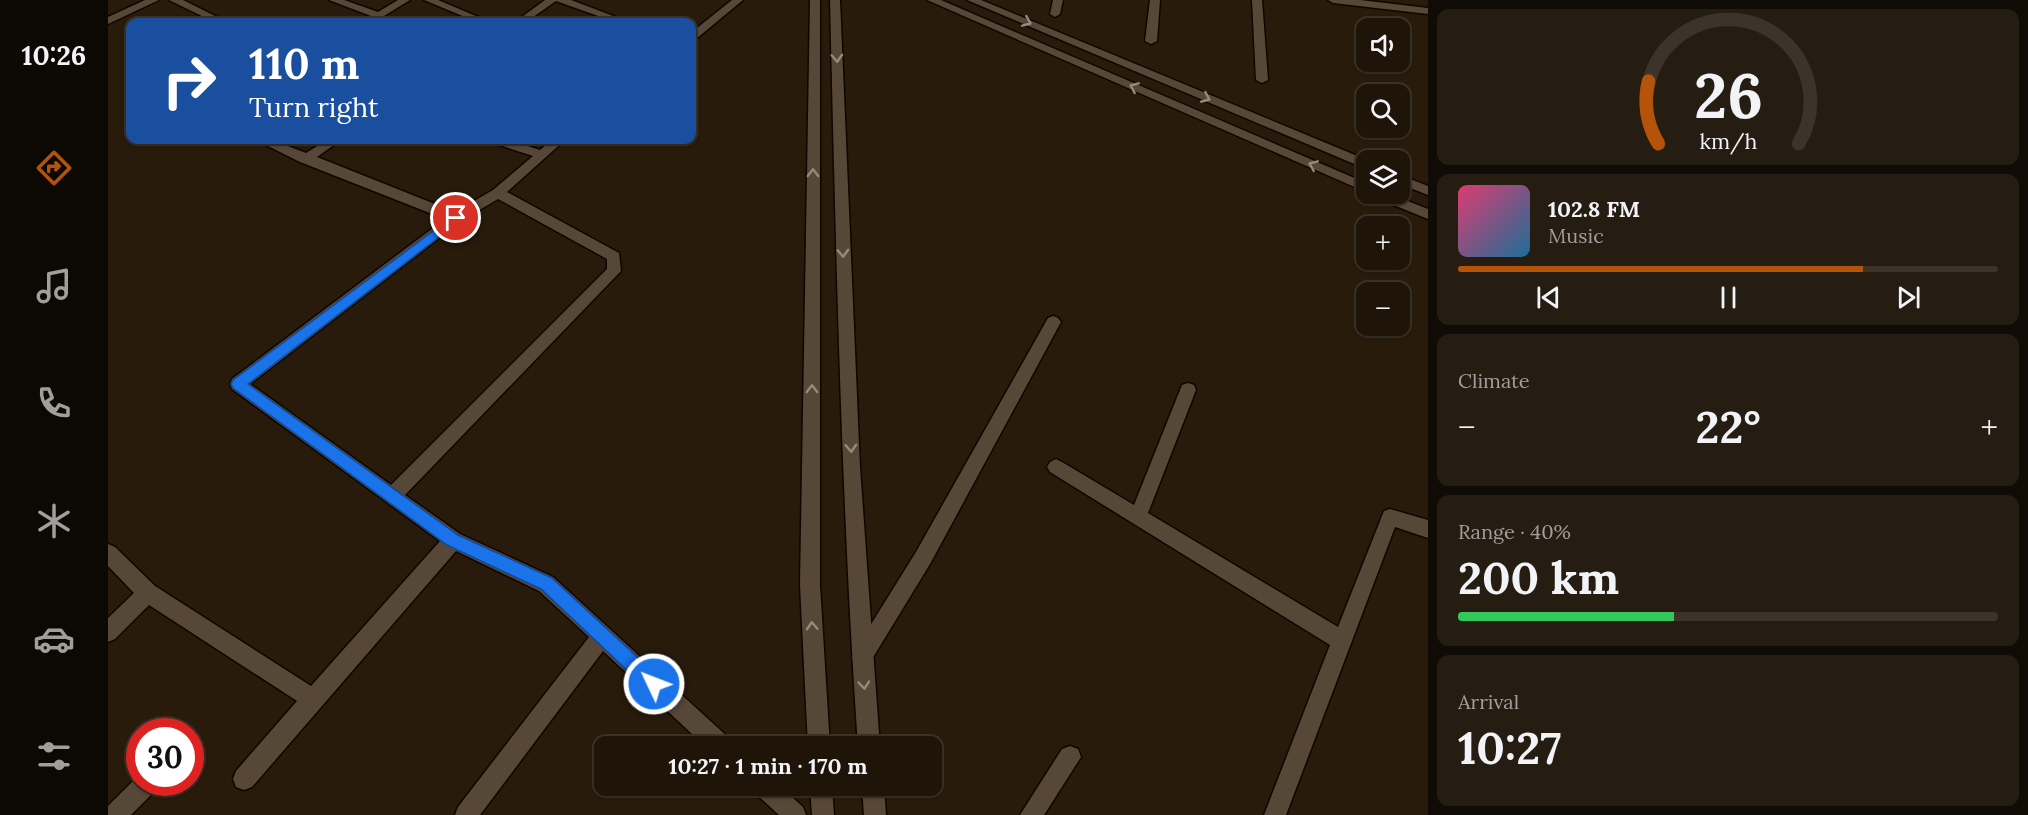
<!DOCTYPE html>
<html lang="en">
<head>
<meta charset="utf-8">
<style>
	:root { --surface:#1e1408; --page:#261d12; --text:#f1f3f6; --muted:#a19e9c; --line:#3c3329; --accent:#b45309 }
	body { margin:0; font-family:Lora,serif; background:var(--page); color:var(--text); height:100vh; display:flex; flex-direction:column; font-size:22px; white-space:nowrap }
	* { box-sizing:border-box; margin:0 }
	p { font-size:20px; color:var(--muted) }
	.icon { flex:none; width:33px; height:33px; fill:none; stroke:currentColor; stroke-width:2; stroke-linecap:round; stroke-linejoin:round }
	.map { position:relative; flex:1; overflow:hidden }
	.side { display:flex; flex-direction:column; gap:9px; padding:9px; background:#100b04; width:600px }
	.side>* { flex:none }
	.guide { position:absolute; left:18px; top:18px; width:570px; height:126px; border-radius:12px; box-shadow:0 2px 4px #0004,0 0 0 2px var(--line); background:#1a4fa0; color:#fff; overflow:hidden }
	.controls { position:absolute; left:1248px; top:18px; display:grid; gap:12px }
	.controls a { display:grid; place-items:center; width:54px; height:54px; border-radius:12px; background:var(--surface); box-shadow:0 2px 4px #0004,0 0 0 2px var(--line); font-size:30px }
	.speed { position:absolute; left:18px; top:718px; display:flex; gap:12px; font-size:30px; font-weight:700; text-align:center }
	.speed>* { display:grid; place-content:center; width:78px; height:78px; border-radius:50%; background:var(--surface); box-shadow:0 2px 4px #0004,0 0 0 2px var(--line); line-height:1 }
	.speed .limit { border:9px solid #d22; background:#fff; color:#111 }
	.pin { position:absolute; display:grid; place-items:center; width:51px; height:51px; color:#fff; margin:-26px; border:3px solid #fff; border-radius:50%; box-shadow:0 2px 6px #0007 }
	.me { position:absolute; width:66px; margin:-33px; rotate:313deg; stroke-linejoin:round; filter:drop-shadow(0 0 4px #0008) }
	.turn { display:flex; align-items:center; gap:21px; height:126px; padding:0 24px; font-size:27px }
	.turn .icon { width:78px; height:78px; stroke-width:2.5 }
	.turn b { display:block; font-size:42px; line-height:51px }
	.big { font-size:45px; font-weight:700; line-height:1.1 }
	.side .widget { flex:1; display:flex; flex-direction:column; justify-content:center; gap:9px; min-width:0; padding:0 21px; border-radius:12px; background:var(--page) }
	.side .dial { align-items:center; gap:0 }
	.dial svg { height:156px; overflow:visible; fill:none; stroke:var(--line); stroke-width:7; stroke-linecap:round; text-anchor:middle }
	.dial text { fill:var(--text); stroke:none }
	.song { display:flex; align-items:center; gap:18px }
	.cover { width:72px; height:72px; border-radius:9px; background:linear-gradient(135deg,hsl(340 70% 55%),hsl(200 70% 35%)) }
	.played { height:6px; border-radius:3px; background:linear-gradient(90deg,var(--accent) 75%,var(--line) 75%) }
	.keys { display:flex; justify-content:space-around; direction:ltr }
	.heat { display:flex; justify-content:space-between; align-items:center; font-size:33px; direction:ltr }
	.charge { height:9px; border-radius:4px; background:linear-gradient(90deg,#34c759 40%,var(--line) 0) }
	.trip { position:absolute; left:486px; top:736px; width:348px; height:60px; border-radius:12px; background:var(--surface); box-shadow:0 2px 4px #0004,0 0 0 2px var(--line); font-weight:700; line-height:60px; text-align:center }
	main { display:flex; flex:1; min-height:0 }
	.tab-bar { display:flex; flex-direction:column; width:108px; justify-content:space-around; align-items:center; background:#0c0803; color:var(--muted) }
	.tab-bar .icon { width:42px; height:42px }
	.tab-bar .selected { color:var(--accent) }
	.tab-bar b { font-size:27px; color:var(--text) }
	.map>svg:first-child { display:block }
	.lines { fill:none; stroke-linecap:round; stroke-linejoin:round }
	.minor-casing { stroke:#100500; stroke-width:3 }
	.tertiary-casing { stroke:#100500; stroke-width:3 }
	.minor { fill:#574737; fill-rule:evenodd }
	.tertiary { fill:#574737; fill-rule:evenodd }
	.oneway { stroke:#968a7c }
	.route { fill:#1a73e8; stroke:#114b97; stroke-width:1.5 }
</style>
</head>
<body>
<main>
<nav class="tab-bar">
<b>10:26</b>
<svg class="icon selected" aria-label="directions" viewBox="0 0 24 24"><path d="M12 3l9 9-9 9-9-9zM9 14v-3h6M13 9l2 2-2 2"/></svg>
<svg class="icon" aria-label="music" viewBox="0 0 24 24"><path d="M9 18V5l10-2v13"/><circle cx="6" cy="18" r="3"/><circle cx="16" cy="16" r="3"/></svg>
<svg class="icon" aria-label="phone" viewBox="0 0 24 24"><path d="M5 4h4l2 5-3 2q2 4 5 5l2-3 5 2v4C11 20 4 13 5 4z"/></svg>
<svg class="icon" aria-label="climate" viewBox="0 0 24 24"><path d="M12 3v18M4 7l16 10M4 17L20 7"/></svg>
<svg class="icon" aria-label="car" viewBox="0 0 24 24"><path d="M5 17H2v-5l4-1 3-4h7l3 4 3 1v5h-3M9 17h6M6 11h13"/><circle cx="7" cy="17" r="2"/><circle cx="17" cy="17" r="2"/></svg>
<svg class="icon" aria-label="filters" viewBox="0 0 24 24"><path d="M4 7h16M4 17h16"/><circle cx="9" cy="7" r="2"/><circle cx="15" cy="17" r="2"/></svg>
</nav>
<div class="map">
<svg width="1320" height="815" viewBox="0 0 1320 815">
	<rect width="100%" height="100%" fill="#281b0b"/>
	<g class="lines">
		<!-- minor casing -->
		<g class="minor-casing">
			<g id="minor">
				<polygon points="37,0 51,0 0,24 0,17"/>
				<polygon points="61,0 75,0 119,22 106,22"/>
				<polygon points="221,0 236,0 270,12 290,0 302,0 271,19"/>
				<polygon points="316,0 330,0 382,22 369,22"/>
				<polygon points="437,0 463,0 521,22 507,22 448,1 418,22 407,22"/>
				<polygon points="624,0 635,0 588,39 584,40 584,32"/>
				<polygon points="945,0 955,0 952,14 947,17 942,14"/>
				<polygon points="1042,0 1052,0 1049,41 1043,44 1037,41"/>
				<polygon points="1144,0 1154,0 1160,80 1154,83 1148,80"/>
				<polygon points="1220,0 1252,0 1320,8 1320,14 1225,3"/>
				<path d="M148 140H164L198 153 219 140H233L209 157 347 212 385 190 425 156 385 143 383 140H401L432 150 444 140H457L399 192 511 253 513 271 297 495 352 534 445 577 622 739 625 747H598L495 651 372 815H347L350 807 481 637 431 591 348 551 144 787 136 790 128 787 125 779 128 771 189 701 41 605 7 639 0 642V618L26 593 0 566V544L7 547 47 586 203 686 332 541 124 389 122 384 124 379 337 219 192 162ZM390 199 499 259V269L283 485 142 384 353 221Z"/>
				<polygon points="945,316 950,318 953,322 822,564 761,664 754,667 747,664 744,657 747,650 808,552 940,318"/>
				<polygon points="1080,383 1086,385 1088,390 1040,513 1230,627 1276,511 1282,509 1320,520 1320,538 1287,527 1178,815 1156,815 1222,645 942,472 939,467 942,462 948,459 954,462 1026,505 1074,385"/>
				<polygon points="962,746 970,749 973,757 936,815 912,815 954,749"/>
				<polygon points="32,778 32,783 43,783 45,788 42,796 23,815 0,815 0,806 26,780"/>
				<polygon points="645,786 672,786 695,807 698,815 671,815 648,794"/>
			</g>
		</g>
		<!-- tertiary casing -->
		<g class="tertiary-casing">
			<g id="tertiary">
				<polygon points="702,0 712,0 712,585 722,747 700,747 692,585"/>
				<path d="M722 0H732L752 467 772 747H750C733 498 728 249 722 0Z"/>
				<polygon points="819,0 833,0 1258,183 1258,192"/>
				<polygon points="859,0 873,0 1259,160 1258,169"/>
				<polygon points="1292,175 1320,186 1320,195 1292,184"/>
				<polygon points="1264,194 1282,194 1320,209 1320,219 1266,197"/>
				<polygon points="702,786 724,786 726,815 704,815"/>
				<polygon points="754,786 776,786 778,815 756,815"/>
			</g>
		</g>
		<!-- minor -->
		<use href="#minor" class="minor"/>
		<!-- tertiary -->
		<use href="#tertiary" class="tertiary"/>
	</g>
	<!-- one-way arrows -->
	<defs><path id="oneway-chevron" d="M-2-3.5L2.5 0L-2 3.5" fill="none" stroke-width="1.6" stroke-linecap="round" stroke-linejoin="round" transform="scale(1.5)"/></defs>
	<g class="oneway">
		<use href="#oneway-chevron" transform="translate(919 22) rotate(23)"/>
		<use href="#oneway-chevron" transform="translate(729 58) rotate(88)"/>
		<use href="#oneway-chevron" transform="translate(1026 87) rotate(-157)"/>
		<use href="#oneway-chevron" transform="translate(1098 98) rotate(23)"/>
		<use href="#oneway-chevron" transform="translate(1205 165) rotate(-157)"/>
		<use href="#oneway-chevron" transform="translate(705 173) rotate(-90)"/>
		<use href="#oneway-chevron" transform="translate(735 253) rotate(88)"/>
		<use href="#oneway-chevron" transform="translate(704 389) rotate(-90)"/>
		<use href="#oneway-chevron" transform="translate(743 448) rotate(87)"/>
		<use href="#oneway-chevron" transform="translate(704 626) rotate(-93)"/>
		<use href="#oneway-chevron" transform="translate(756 685) rotate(85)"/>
	</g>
	<!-- route -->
	<polygon class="route" points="348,214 354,218 352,221 140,384 350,535 444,578 552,678 554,684 552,690 546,692 540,690 433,589 339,545 125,388 123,384 125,380"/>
</svg>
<div class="controls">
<a><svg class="icon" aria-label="sound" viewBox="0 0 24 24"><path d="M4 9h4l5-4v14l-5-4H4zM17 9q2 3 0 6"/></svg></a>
<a><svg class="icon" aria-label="search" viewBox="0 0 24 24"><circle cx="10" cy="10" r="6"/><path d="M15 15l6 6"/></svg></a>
<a><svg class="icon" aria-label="layers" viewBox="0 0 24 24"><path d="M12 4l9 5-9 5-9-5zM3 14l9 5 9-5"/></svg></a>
<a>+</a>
<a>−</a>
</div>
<div class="speed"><div class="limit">30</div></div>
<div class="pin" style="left:348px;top:218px;background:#d93025"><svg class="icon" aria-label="arrive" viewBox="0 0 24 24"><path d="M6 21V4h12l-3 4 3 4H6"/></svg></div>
<svg class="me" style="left:546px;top:684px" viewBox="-20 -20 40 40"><circle r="17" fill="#1a73e8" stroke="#fff" stroke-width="3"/><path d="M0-11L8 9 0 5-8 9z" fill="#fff"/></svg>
<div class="trip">10:27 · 1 min · 170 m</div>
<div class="guide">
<div class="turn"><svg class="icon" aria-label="right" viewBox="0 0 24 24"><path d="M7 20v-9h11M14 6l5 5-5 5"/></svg><div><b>110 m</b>Turn right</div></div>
</div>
</div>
<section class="side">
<div class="widget dial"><svg viewBox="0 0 100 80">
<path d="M14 69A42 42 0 1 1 86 69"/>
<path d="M14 69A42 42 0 0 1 9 37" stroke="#b45309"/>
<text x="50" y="56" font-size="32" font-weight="700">26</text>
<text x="50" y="72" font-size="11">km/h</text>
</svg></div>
<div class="widget">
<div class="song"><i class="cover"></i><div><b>102.8 FM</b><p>Music</p></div></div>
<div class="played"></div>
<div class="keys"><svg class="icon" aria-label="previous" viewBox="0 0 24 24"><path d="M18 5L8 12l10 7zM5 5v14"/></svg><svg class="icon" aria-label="pause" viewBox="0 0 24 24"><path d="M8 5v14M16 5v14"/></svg><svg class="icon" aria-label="next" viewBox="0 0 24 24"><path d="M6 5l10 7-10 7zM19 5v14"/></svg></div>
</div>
<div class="widget"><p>Climate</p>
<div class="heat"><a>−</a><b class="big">22°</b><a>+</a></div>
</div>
<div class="widget"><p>Range · 40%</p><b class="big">200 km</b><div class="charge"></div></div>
<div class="widget"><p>Arrival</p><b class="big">10:27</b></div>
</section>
</main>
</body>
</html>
